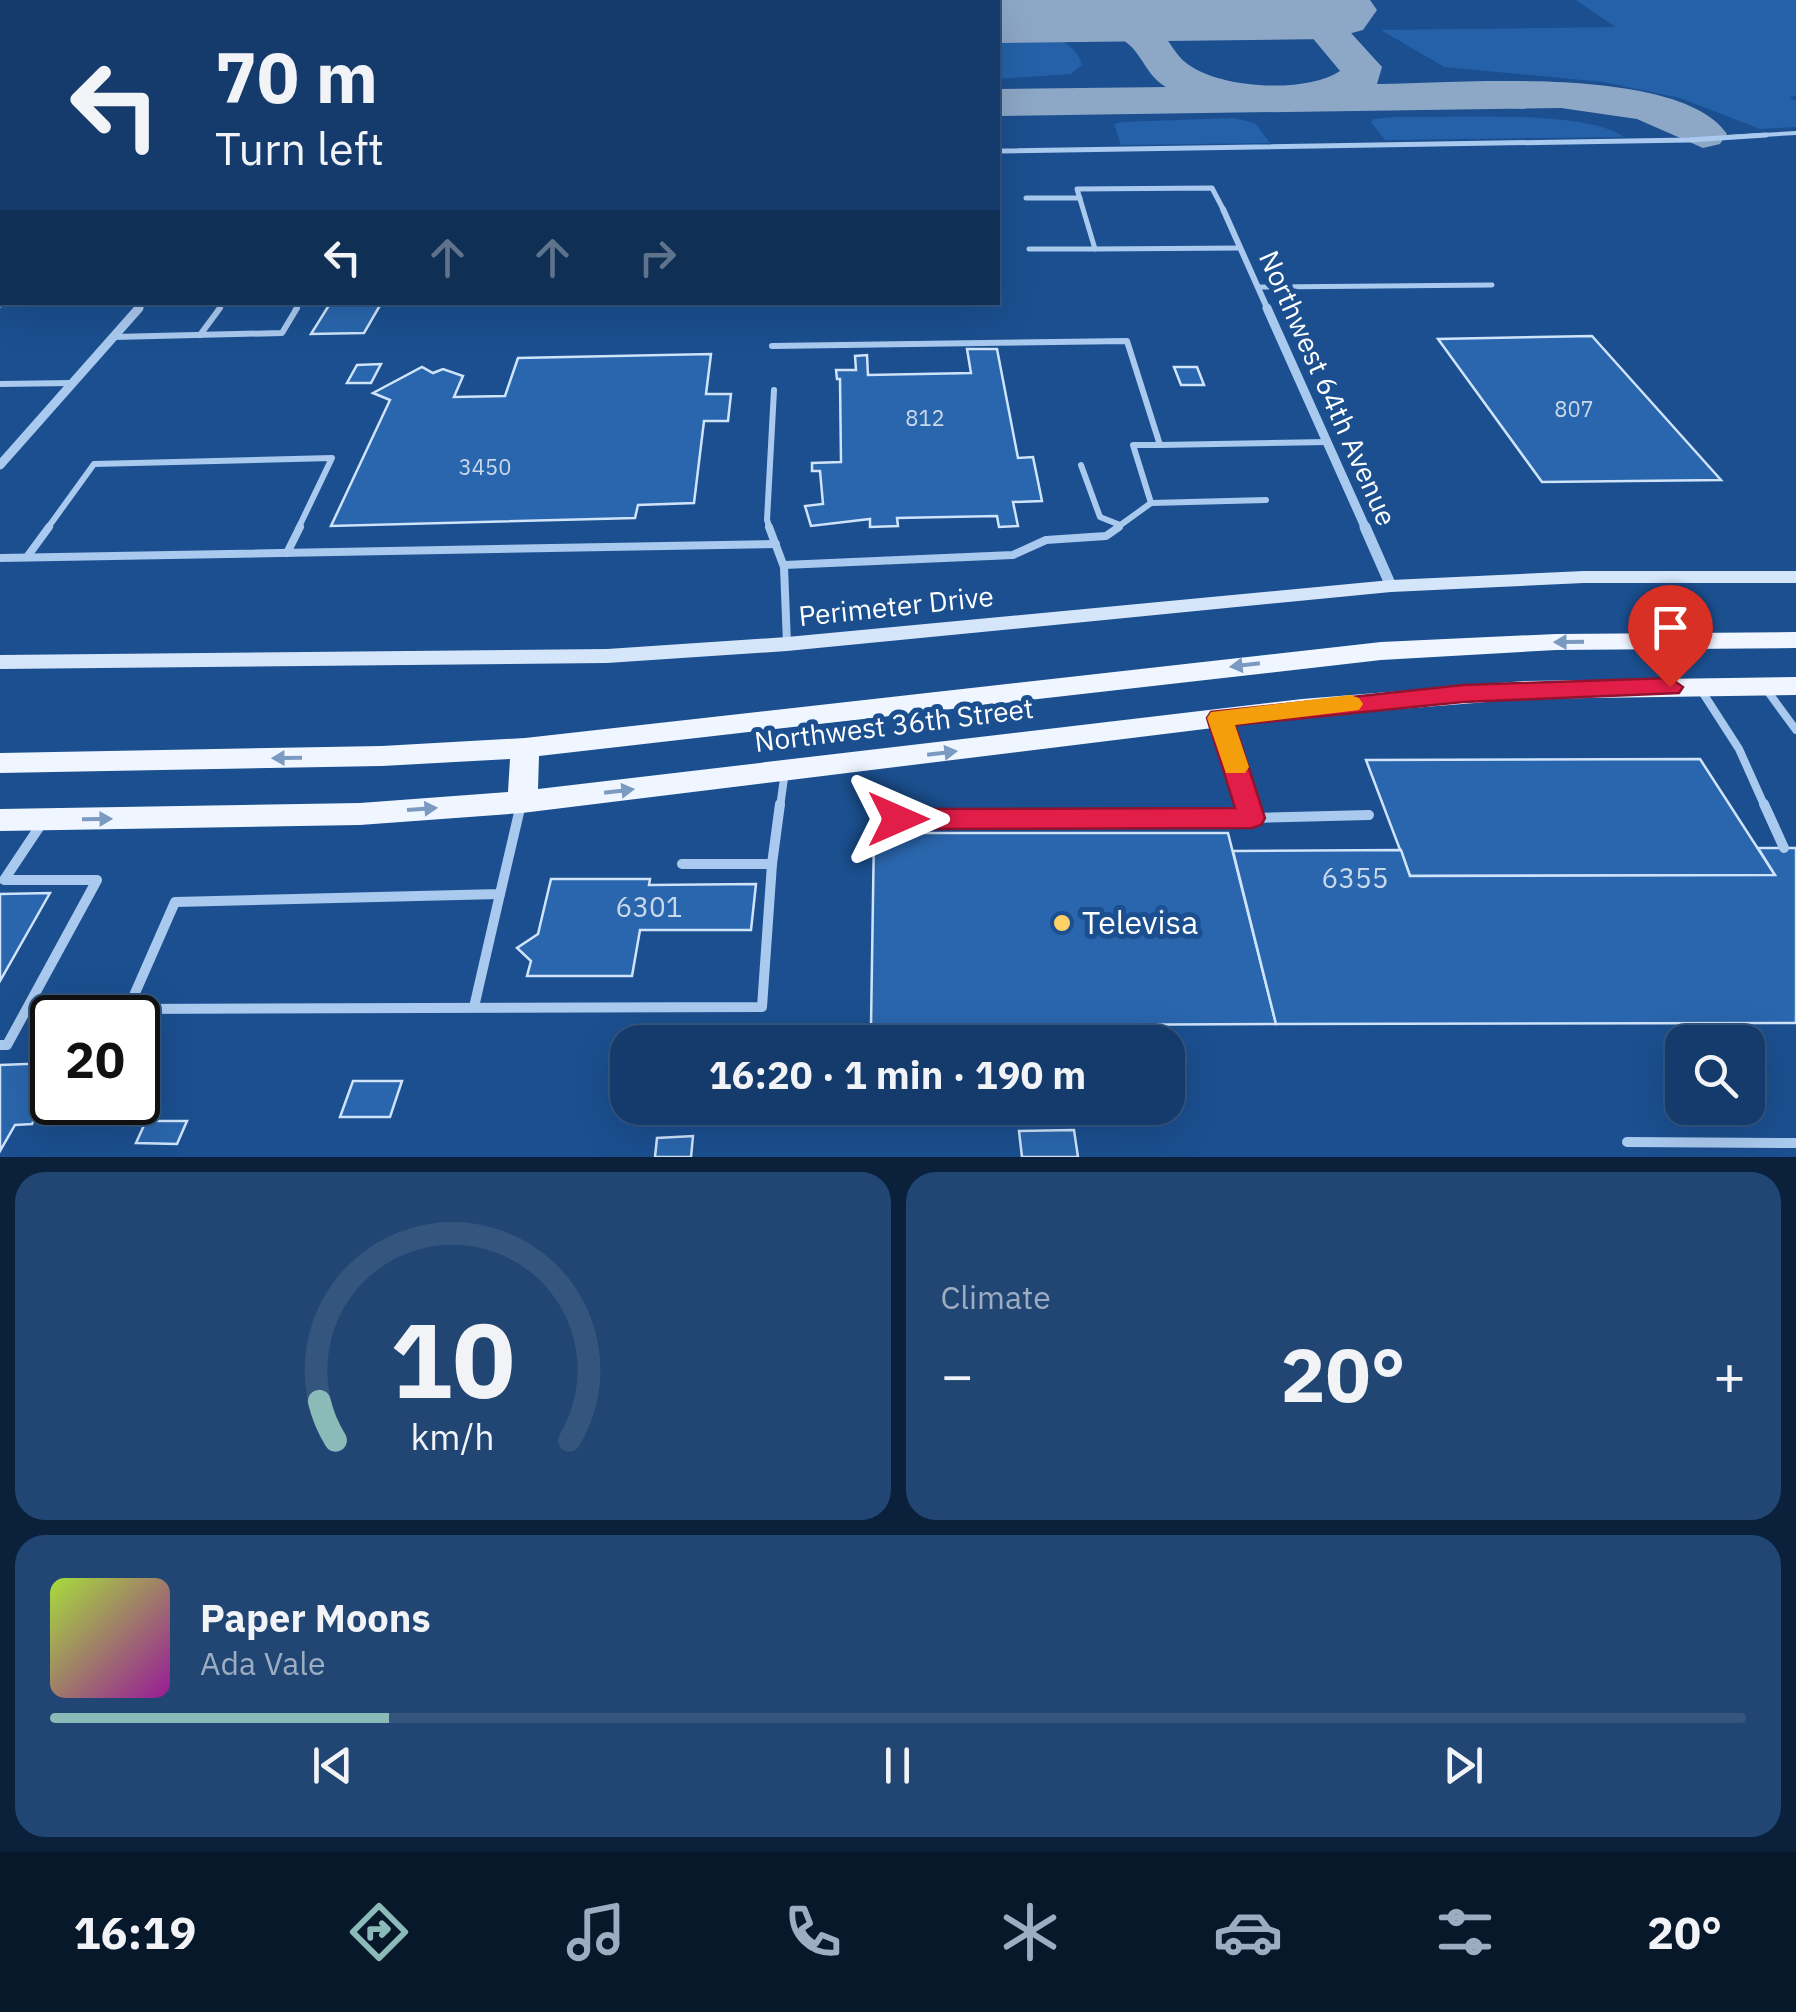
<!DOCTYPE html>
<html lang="en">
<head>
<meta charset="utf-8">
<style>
	:root { --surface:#143b6b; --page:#214673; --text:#f1f3f6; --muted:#9dadc1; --line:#33557e; --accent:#8bbbb9 }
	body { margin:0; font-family:"IBM Plex Sans",sans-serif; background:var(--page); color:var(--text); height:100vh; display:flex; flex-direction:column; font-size:38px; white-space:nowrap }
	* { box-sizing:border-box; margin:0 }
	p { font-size:32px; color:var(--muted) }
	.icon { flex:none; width:55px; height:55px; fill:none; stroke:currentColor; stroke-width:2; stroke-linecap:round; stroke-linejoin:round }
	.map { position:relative; height:1157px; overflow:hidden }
	.drawer { display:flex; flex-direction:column; gap:15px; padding:15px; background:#0b203b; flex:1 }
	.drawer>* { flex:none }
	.top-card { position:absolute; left:0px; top:0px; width:1000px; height:305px; box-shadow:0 10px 40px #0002,0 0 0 2px var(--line); background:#143b6b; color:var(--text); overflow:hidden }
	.tools { position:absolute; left:1665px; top:1025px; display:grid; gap:20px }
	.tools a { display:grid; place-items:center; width:100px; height:100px; border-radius:20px; background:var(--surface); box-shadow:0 10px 40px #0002,0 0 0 2px var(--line); font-size:50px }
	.speed { position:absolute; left:30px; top:995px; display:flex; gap:20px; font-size:50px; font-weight:700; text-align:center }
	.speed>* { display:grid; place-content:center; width:130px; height:130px; border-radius:50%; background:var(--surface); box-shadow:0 10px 40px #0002,0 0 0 2px var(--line); line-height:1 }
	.speed .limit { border:5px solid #111; border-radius:15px; background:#fff; color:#111 }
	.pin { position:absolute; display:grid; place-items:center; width:85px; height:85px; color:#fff; margin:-102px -42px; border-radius:50% 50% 50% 0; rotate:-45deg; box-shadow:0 0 10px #0007 }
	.pin .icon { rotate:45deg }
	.me { position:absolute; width:110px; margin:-55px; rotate:90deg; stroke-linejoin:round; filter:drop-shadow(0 0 8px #0008) }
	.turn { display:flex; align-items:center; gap:35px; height:210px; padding:0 50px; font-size:45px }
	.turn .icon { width:130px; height:130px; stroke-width:2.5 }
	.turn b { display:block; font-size:70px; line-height:85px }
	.lanes { display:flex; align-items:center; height:95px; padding:0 50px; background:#0003; justify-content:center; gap:50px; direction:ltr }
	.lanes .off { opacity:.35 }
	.big { font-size:75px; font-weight:800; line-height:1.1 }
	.drawer .widget { flex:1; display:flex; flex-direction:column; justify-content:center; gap:15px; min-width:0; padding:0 35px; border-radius:30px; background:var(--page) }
	.drawer .dial { align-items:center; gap:0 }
	.dial svg { height:260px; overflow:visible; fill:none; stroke:var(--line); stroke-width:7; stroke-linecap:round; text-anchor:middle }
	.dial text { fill:var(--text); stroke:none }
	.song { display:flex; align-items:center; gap:30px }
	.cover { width:120px; height:120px; border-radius:15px; background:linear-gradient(135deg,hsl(80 70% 55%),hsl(300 70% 35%)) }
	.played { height:10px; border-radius:5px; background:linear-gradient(90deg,var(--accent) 20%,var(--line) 20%) }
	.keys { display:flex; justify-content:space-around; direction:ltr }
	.heat { display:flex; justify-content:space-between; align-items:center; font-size:55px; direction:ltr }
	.drawer .tiles { flex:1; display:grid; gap:15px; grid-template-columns:1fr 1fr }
	.widget:last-child { grid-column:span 2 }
	.trip { position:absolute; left:610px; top:1025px; width:575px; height:100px; border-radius:30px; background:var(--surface); box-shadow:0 10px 40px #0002,0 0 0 2px var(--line); font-weight:800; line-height:100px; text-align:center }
	.dock { display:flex; height:160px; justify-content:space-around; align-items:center; background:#08182b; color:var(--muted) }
	.dock .icon { width:70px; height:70px }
	.dock .selected { color:var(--accent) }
	.dock b { font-size:45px; color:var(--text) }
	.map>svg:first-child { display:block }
	.green { fill:#2461a8 }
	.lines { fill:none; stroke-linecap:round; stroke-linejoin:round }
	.taxiway { fill:#8da7c7; fill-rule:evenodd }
	.runway { fill:#8da7c7; fill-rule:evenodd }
	.building { fill:#2a66ad; stroke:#cfe3fa; stroke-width:2.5 }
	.lane-far4 { stroke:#a9c9ee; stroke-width:4 }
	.lane-far3 { stroke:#a9c9ee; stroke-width:5 }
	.lane-far2 { stroke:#a9c9ee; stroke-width:6 }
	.lane-far1 { stroke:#a9c9ee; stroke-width:8 }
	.lane { stroke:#a9c9ee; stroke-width:10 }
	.street-far2 { stroke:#a9c9ee; stroke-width:6 }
	.street-far1 { stroke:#a9c9ee; stroke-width:9 }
	.street { stroke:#a9c9ee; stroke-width:11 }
	.secondary { fill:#d6e6fa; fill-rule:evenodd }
	.primary { fill:#f0f6ff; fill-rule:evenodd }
	.oneway { fill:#7b9ac1 }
	.route { fill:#e11d48; stroke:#92132f; stroke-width:2.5 }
	.slow { fill:#f59e0b }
	.poi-dot { fill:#ffd166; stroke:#1b4f8f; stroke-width:4 }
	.labels { text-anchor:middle; stroke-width:10; stroke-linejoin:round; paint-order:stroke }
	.number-label { font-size:22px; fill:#cad9ea }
	.street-label { font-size:28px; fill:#fff; stroke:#1b4f8f }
	.near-number-label { font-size:28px; fill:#cad9ea }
	.near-poi-label { font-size:32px; fill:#fff; stroke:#1b4f8f; text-anchor:start }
</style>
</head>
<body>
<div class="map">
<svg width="1796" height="1157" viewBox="0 0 1796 1157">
	<rect width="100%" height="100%" fill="#1b4f8f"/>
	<!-- green -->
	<g class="green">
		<polygon points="1576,0 1796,0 1796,96 1789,97 1796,101 1796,127 1760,129 1680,98 1603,82 1444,67 1381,30 1615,27"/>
		<path d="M998 35C1030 35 1071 29 1082 65L1071 74 998 79Z"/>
		<path d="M1393 117C1443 118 1588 109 1624 137L1385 140 1371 122 1374 119Z"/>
		<polygon points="1233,118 1255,123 1270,143 1121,145 1114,124 1123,122"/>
	</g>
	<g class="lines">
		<!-- taxiway -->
		<g class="taxiway">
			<path d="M1281 0H1321L1382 67 1377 84C1455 83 1679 64 1727 134L1720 144 1703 148 1637 119 1561 108 998 116V89L1166 87C1146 76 1142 52 1123 40 1091 20 1049 31 1013 22L1008 14 1013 6C1053 0 1113 3 1149 22 1166 31 1171 50 1185 62 1217 89 1306 94 1340 71Z"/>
			<rect x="0" y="12" width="2" height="24"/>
			<rect x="0" y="104" width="2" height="28"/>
		</g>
		<!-- runway -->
		<g class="runway">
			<polygon points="0,0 22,2 2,2 2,57"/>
			<polygon points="960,0 1370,0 1377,10 1363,30 1329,39 998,43 998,2 958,2"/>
		</g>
	</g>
	<!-- building -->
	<g class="building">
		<polygon points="331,302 382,302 364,333 311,334"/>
		<polygon points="1592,336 1721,480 1542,482 1438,339"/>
		<polygon points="967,349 997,349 1018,458 1033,457 1042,501 1013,502 1018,526 999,527 997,516 897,518 898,526 870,527 870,519 811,526 805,506 823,504 820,471 812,471 812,463 841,462 840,379 837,379 836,370 856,370 855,356 867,355 868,375 971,373"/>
		<polygon points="711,354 706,394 731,394 728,421 704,421 694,503 638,505 635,518 331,526 390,400 373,393 422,367 433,373 443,369 463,376 454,397 505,396 518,358"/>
		<polygon points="381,364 371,383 347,383 357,365"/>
		<polygon points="1174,367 1197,367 1204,385 1181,385"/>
		<polygon points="1700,759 1775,875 1410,876 1366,760"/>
		<polygon points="874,833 1228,833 1276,1024 871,1026"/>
		<polygon points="1758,848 1796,848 1796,1023 1276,1024 1233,851 1401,850 1410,876 1775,875"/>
		<polygon points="551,879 650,879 649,885 756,884 751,930 640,930 632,976 527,976 531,961 517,948 538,934"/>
		<polygon points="50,893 0,981 0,894"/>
		<polygon points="52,1063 52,1081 32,1124 15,1125 0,1151 0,1065"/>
		<polygon points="353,1081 402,1081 390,1117 340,1117"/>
		<polygon points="146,1121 187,1121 177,1144 136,1143"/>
		<polygon points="1074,1130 1078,1157 1022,1157 1019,1131"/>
		<polygon points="693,1136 691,1157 655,1157 657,1138"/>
	</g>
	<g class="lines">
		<!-- lane-far4 -->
		<polyline class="lane-far4" points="1728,137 1796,133"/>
		<!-- lane-far3 -->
		<g class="lane-far3">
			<polyline points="998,151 1689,140 1766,135"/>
			<polyline points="1026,198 1080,198"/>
			<polyline points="1223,209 1212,188 1077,189 1095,249 1240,248"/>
			<polyline points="1029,249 1095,249"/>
			<polyline points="1258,287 1492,285"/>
			<polyline points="0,305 3,302"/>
			<polyline points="218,310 224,302"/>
			<polyline points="295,310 300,302"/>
		</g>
		<!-- lane-far2 -->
		<g class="lane-far2">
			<polyline points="200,335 220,308"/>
			<polyline points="114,337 282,333 297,308"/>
			<polyline points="772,346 1127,341 1160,445 1327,442"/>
			<polyline points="0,384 72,383"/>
			<polyline points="1081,465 1100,517 1120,525"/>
			<polyline points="1151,503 1133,445 1160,445"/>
			<polyline points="47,529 94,464 332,458 298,529"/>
			<polyline points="770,529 767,520 774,390"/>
			<polyline points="1115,529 1151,503 1266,500"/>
		</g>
		<!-- lane-far1 -->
		<g class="lane-far1">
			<polyline points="769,527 784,567 787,644"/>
			<polyline points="287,553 300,527"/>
			<polyline points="27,557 49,527"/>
			<polyline points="0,558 776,544"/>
			<polyline points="784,565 1013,555 1046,540 1106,536 1119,527"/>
			<polyline points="1766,689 1796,730"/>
			<polyline points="1701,690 1739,749 1765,807"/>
			<polyline points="1220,718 1247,807"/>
			<polyline points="780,807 785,771"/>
		</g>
		<!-- lane -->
		<g class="lane">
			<polyline points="521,804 500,894 175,902 128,1009 762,1007 772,864"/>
			<polyline points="1247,804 1251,818 1369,815"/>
			<polyline points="1764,804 1784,848"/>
			<polyline points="898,819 1251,818"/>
			<polyline points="682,864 772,864 780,804"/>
			<polyline points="474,1007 500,894"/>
			<polyline points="0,1045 7,1045 97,880 4,880 42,823"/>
			<polyline points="1627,1142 1796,1143"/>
		</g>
		<!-- street-far2 -->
		<g class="street-far2">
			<polyline points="1223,209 1268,310"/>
			<polyline points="137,310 144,302"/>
		</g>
		<!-- street-far1 -->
		<g class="street-far1">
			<polyline points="1267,308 1366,529"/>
			<polyline points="0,465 139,308"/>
		</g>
		<!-- street -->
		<polyline class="street" points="1365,527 1391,586"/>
		<!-- secondary -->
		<polygon class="secondary" points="1584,571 1796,571 1796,583 1584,583 1391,592 787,651 607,663 0,669 0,655 607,649 787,637 1391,580"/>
		<!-- primary -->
		<polygon class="primary" points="1796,632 1796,648 1556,650 1381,660 539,756 538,789 1302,699 1524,681 1796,677 1796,695 1524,699 1302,717 522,813 360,825 0,831 0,809 360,803 508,792 510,759 382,766 0,773 0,753 382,746 525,738 1381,642 1556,634"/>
	</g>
	<!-- one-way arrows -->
	<defs><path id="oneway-solid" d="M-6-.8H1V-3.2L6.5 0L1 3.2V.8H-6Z" transform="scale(2.5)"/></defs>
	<g class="oneway">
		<use href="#oneway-solid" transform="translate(1569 642) rotate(179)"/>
		<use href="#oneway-solid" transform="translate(1245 665) rotate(173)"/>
		<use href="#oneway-solid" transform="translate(942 753) rotate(-7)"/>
		<use href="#oneway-solid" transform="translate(287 758) rotate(179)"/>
		<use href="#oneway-solid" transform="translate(619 791) rotate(-7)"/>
		<use href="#oneway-solid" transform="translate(422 809) rotate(-4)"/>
		<use href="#oneway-solid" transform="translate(97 819) rotate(-1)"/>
	</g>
	<!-- route -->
	<polygon class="route" points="1670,678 1683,687 1679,693 1463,702 1235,725 1265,818 1261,825 1252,828 898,829 888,826 884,819 888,812 898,809 1235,808 1207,718 1211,712 1463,685"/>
	<!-- slow -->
	<polygon class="slow" points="1350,695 1359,698 1363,704 1359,710 1235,725 1249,767 1245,773 1226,773 1207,718 1211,712"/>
	<!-- markers -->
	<circle class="poi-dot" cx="1062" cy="923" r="10"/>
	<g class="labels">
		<!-- number labels -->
		<g class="number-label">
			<text x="1574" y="417">807</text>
			<text x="925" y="426">812</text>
			<text x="485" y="475">3450</text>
		</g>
		<!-- street labels -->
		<g class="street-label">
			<text transform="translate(1328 388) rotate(66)" y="10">Northwest 64th Avenue</text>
			<text transform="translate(896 606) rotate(-6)" y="10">Perimeter Drive</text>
			<text transform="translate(894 725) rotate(-7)" y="10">Northwest 36th Street</text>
		</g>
		<!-- near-number labels -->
		<g class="near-number-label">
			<text x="1355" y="888">6355</text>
			<text x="649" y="917">6301</text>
		</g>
		<!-- near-poi labels -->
		<g class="near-poi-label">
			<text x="1082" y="934">Televisa</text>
		</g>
	</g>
</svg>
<div class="tools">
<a><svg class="icon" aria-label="search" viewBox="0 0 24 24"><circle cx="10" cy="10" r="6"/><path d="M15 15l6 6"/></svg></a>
</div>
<div class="speed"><div class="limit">20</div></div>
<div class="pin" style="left:1670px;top:687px;background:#d93025"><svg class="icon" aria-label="arrive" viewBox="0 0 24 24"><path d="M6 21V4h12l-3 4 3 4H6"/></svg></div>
<svg class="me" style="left:898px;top:819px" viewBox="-20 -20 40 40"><path d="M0-17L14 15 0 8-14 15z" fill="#e11d48" stroke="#fff" stroke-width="4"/></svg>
<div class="trip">16:20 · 1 min · 190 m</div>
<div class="top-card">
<div class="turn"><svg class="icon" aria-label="left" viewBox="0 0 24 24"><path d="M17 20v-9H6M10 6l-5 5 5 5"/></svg><div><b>70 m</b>Turn left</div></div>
<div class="lanes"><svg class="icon" aria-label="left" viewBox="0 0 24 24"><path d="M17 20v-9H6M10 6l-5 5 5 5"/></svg><svg class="icon off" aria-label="ahead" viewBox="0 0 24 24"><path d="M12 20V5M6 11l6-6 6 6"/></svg><svg class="icon off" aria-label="ahead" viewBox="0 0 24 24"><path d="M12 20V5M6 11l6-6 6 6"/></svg><svg class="icon off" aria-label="right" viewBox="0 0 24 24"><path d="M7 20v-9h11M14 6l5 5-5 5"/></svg></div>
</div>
</div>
<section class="drawer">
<div class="tiles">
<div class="widget dial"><svg viewBox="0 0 100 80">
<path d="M14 69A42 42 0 1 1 86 69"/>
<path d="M14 69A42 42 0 0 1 9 57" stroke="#8bbbb9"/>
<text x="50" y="56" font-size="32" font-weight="700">10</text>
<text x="50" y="72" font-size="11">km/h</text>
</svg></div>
<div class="widget"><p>Climate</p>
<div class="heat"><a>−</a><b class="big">20°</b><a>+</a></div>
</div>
<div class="widget">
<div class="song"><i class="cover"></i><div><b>Paper Moons</b><p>Ada Vale</p></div></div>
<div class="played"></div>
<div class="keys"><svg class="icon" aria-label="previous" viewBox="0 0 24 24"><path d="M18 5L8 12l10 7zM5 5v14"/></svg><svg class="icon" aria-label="pause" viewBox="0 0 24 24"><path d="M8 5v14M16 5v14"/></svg><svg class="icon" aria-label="next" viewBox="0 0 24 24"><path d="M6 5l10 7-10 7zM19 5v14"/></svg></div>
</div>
</div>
</section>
<nav class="dock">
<b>16:19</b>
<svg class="icon selected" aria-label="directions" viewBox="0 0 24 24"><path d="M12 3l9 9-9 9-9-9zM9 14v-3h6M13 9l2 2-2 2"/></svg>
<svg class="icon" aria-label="music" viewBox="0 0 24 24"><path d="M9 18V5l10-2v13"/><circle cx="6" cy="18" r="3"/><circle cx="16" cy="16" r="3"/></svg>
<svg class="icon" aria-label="phone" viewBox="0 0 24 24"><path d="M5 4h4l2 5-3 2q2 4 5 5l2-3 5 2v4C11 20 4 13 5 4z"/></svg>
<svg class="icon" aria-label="climate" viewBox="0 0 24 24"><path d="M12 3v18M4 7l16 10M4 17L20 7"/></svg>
<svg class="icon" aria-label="car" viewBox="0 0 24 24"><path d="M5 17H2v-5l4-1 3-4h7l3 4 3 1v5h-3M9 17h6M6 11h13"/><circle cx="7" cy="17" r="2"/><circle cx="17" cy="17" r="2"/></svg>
<svg class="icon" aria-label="filters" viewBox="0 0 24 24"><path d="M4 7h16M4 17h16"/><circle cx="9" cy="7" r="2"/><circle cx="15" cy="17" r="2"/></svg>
<b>20°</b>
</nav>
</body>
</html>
